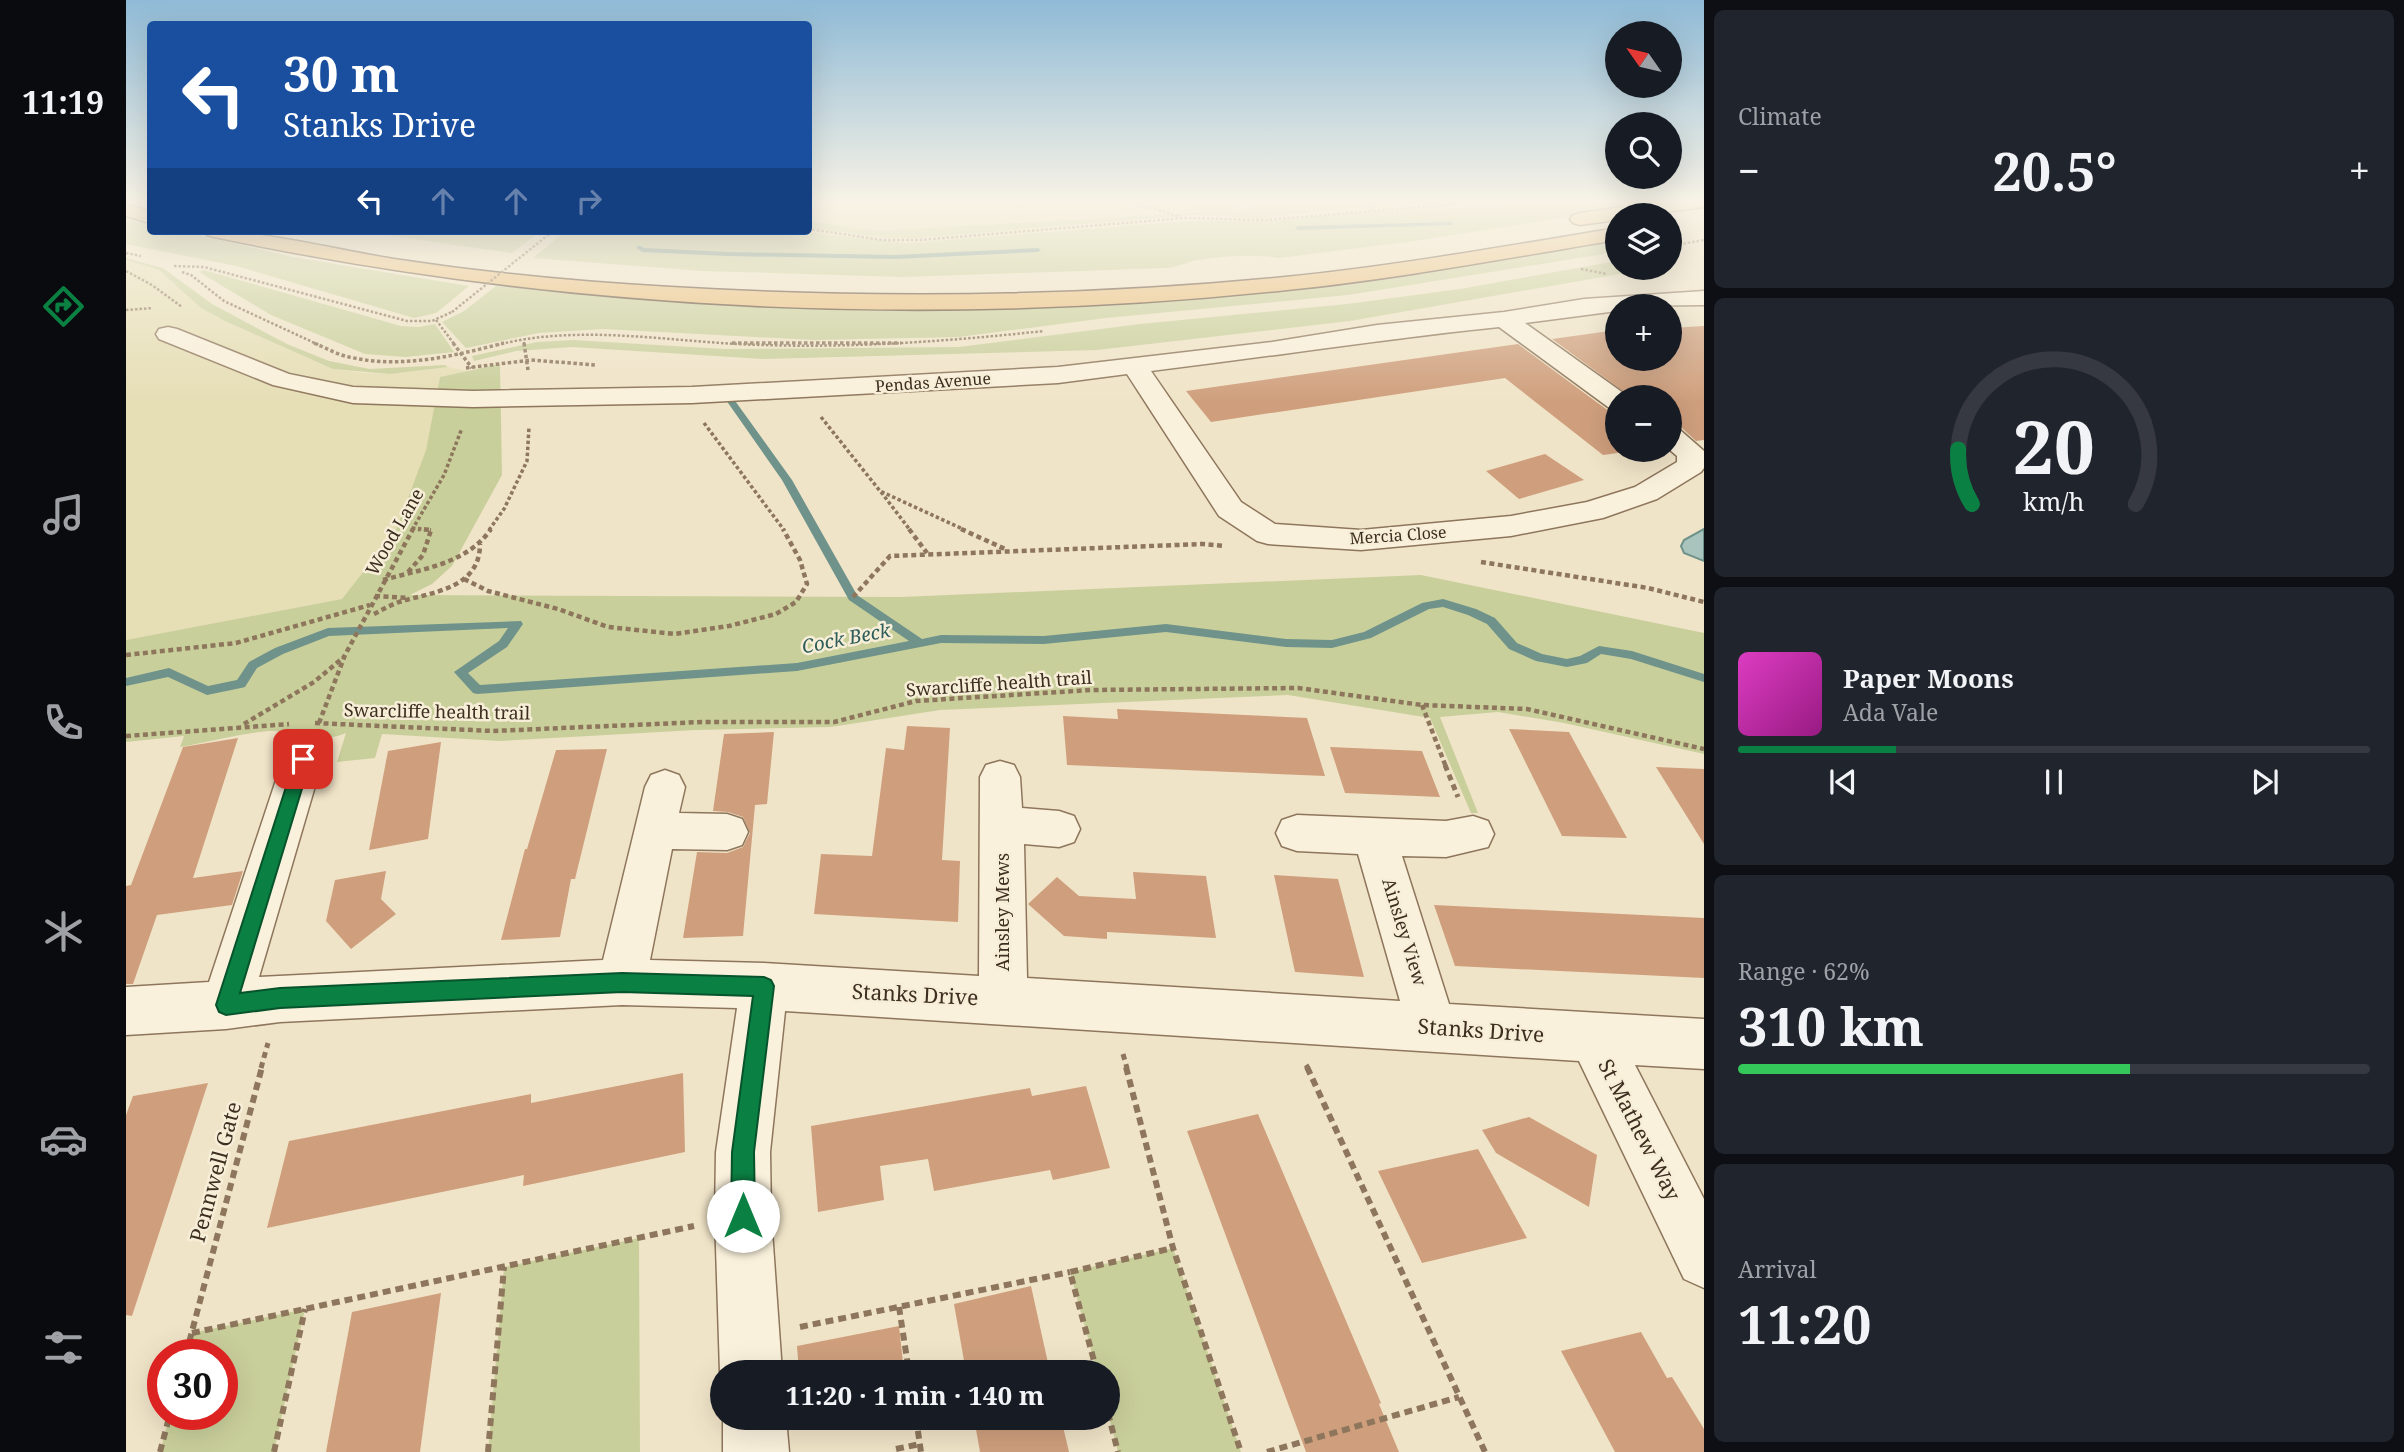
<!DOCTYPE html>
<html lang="en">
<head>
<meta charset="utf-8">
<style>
	:root { --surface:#171b24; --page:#20242c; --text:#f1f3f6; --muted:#9ea1a6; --line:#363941; --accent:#0b8043 }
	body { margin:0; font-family:"Noto Serif",serif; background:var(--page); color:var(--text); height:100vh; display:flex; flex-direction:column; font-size:26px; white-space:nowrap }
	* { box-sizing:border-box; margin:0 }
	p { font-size:23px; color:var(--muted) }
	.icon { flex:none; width:38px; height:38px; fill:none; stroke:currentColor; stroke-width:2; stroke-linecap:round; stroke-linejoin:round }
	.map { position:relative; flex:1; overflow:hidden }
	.drawer { display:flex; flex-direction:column; gap:10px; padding:10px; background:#0d0f14; width:700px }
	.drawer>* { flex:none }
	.top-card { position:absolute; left:21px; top:21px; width:665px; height:214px; border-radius:7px; box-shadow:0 7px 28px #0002; background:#1a4fa0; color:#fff; overflow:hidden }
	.needle { width:46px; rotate:304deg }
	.tools { position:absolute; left:1479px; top:21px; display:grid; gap:14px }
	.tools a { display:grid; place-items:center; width:77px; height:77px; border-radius:50%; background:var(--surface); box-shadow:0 7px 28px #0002; font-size:35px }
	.speed { position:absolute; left:21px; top:1339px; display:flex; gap:14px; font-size:35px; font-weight:700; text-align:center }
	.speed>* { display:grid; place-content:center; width:91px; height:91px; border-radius:50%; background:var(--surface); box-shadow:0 7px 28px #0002; line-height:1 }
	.speed .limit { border:10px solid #d22; background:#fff; color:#111 }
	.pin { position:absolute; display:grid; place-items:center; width:60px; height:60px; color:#fff; margin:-30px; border-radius:14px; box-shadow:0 4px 10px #0006 }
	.me { position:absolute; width:77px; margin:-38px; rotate:0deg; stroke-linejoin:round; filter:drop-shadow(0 0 5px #0008) }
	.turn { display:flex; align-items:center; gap:24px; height:147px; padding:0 21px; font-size:32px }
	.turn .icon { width:91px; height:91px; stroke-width:2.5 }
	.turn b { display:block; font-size:49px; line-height:60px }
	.lanes { display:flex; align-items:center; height:66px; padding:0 21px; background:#0003; justify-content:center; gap:35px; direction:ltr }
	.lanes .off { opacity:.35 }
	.big { font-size:52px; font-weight:700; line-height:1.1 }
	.drawer .card { flex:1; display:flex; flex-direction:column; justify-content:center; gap:10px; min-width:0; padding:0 24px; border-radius:10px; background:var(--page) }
	.drawer .dial { align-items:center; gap:0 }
	.dial svg { height:182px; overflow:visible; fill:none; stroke:var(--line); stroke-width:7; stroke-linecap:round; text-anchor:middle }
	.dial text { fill:var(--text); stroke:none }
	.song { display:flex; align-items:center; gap:21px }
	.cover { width:84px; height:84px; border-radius:10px; background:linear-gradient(135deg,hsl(310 70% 55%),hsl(310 70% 35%)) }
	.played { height:7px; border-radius:4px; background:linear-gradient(90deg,var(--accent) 25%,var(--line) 25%) }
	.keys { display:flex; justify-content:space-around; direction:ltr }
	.heat { display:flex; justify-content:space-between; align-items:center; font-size:38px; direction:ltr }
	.charge { height:10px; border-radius:5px; background:linear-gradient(90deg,#34c759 62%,var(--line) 0) }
	.trip { position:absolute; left:584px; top:1360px; width:410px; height:70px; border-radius:35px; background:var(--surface); box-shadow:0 7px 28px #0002; font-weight:700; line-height:70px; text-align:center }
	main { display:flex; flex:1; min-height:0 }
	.tab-bar { display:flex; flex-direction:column; width:126px; justify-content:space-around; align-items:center; background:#090b0e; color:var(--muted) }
	.tab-bar .icon { width:49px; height:49px }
	.tab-bar .on { color:var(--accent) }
	.tab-bar b { font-size:32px; color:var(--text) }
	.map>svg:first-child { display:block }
	.farmland { fill:#e6deb5 }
	.green { fill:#c9cf9b }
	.water { fill:#a9c4bc; stroke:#6f938a; stroke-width:2 }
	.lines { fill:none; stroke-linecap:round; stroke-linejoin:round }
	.stream { fill:#6f938a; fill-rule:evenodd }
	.building { fill:#cf9f7d }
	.minor-casing { stroke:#8d765c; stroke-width:3 }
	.trunk-casing { stroke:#5b4430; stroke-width:3 }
	.path-far4 { stroke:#8d765c; stroke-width:2.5; stroke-dasharray:2.5 2; stroke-linecap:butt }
	.path-far3 { stroke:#8d765c; stroke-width:3.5; stroke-dasharray:3.5 2.5; stroke-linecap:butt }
	.path-far2 { stroke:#8d765c; stroke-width:4.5; stroke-dasharray:5 3.5; stroke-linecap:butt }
	.path-far1 { stroke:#8d765c; stroke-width:5; stroke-dasharray:6 4.5; stroke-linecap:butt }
	.path { stroke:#8d765c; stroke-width:6; stroke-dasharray:8 5; stroke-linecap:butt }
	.minor { fill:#faf1dc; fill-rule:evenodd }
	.trunk { fill:#eabe7c; fill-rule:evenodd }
	.path-bridge { stroke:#8d765c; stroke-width:2.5; stroke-dasharray:2.5 2; stroke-linecap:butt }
	.route { fill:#0b8043; stroke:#07532c; stroke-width:2 }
	.labels { text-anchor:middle; stroke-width:5; stroke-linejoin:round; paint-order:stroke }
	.far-street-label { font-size:16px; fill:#3d2e20; stroke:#f7eed8 }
	.street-label { font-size:18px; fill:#3d2e20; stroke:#f7eed8 }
	.water-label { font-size:19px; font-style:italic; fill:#2f5d5a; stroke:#f7eed8 }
	.near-street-label { font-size:21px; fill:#3d2e20; stroke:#f7eed8 }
</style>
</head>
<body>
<main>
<nav class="tab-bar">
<b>11:19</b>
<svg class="icon on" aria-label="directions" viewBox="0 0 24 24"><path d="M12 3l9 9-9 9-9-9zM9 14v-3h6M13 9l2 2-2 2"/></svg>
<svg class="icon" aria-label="music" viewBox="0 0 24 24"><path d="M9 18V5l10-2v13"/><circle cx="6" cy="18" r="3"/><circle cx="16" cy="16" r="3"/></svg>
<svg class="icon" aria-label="phone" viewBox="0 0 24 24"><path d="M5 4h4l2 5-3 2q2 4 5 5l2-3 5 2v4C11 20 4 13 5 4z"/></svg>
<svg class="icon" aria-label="climate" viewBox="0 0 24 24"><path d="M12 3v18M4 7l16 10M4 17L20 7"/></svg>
<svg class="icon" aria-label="car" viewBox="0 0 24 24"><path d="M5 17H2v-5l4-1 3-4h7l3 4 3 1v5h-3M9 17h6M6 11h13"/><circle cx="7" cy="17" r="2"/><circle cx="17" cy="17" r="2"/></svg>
<svg class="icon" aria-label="filters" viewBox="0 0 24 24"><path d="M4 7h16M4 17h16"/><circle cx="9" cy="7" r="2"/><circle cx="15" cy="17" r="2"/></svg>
</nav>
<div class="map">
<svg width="1578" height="1452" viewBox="0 0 1578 1452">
	<rect width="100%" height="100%" fill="#f0e4c8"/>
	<!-- farmland -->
	<g class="farmland">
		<polygon points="683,199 1049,199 1064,203 1083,213 1069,211 751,231 683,221"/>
		<polygon points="0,260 33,270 75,308 99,321 207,369 237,373 264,374 322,367 341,371 314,377 300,450 270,530 216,599 0,640"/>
	</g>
	<!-- green -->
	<g class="green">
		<path d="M1049 199H1116L1103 215 1135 204 1134 202C1170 200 1209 192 1242 206L1135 218 1067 215 793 238H761L683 228V221L751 231 1078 212 1064 203Z"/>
		<polygon points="1235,199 1379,199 1254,207"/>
		<path d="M1412 199H1555L1289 241 1153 258C1127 254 1100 256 1073 260 1062 261 1054 267 1041 268L777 277 576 271 407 258 440 231H669L782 243 1061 221H1147L1233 212 1324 209Z"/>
		<polygon points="0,218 24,224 24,231 54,231 167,257 343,286 310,313 288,318 110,266 0,244"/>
		<polygon points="231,231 415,231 386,253"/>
		<path d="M1491 241V252L1222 295 980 318 833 337 688 340 477 329 413 333 340 348 316 322 338 311 370 286C583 306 795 314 1008 303 1170 294 1331 268 1491 241Z"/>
		<polygon points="0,258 37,268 86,304 161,344 203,361 244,369 319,365 322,367 264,374 207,369 99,321 75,308 33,270 0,260"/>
		<polygon points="1491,261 1491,268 1528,268 1224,321 971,350 637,359 446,347 390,351 348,361 346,356 411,342 447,340 599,349 833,347 1014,324 1221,304 1334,289"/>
		<polygon points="78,270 275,326 293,327 309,324 328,352 280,357 239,354 145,315 73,272"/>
		<path d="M374 364 376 475 326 566 306 584 284 595 775 597 1295 575 1578 633V754L1438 723 1372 712 1314 717 1352 813H1345L1304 718 1162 695 814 710 705 727 570 730 373 741 256 734 249 758 211 762 220 733C199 743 172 733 150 731 128 730 78 743 54 747L58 736 0 742V640L216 599 270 530 300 450 314 377Z"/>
		<polygon points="513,1238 514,1452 362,1452 378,1267"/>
		<polygon points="1047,1248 1115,1452 992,1452 982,1413 982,1372 971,1372 944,1272"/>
		<polygon points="179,1309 148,1452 34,1452 44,1414 96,1414 96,1354 60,1354 66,1333"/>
	</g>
	<!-- water -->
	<polygon class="water" points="1578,529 1578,561 1558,553 1555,546 1558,540"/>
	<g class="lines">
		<!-- stream -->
		<g class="stream">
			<polygon points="1325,222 1327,223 1327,225 1172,230 1169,228 1172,226"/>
			<polygon points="511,246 515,246 518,248 602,252 770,255 912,248 915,250 912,252 770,259 602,256 516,252 511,248"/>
			<polygon points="601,398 607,398 666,480 731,595 796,639 815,635 918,636 1040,624 1160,639 1206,640 1238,632 1296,603 1317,599 1350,609 1369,618 1391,643 1416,654 1441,659 1454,656 1473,646 1506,651 1578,674 1578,682 1505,659 1475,654 1461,663 1441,667 1410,661 1383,649 1361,624 1342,615 1317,607 1303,609 1245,638 1206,648 1160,647 1040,632 918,644 815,643 671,671 351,694 347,693 328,672 373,641 382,628 203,636 157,654 131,668 119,687 115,688 81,695 42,677 0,686 0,678 43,668 82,686 111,680 123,662 149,648 202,628 395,621 397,624 381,647 342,673 354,685 671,663 783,641 723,600 656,480 600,400"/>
		</g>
	</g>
	<!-- building -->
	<g class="building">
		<polygon points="1578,326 1578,440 1570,441 1556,428 1544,426 1544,397 1505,397 1426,339 1491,330 1491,359 1544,359 1544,328"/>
		<polygon points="1392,344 1480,409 1491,411 1491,450 1513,450 1477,455 1379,378 1085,422 1060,391"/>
		<polygon points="1419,454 1458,480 1393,499 1360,471"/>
		<polygon points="991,709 1181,718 1199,776 941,765 937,716 992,719"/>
		<polygon points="781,726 824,728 816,860 834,861 832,922 688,914 695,854 746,856 760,748 778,750"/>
		<polygon points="1383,729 1443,732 1501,838 1436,836"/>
		<polygon points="648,732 641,804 629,805 617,936 557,938 571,852 601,853 617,847 624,833 617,817 602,812 587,811 598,734"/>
		<polygon points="112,738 67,878 117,871 106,905 31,915 7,984 0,984 0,886 5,885 57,747"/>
		<polygon points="315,742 302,839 243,850 262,751"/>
		<polygon points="1204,747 1296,751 1314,797 1219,793"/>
		<polygon points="481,749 449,879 445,879 434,937 375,940 399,849 401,849 430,750"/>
		<polygon points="1530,767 1578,769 1578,844"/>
		<polygon points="260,871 255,899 270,914 225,949 200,921 209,880"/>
		<polygon points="1007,872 1080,876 1090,938 981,932 981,939 938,936 902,904 931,877 953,896 1010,899"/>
		<polygon points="1148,875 1212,879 1238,977 1169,972"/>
		<polygon points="1308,905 1578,918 1578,978 1329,966"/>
		<polygon points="557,1073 559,1152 397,1186 398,1175 141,1228 163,1141 405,1094 405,1103"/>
		<polygon points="82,1083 6,1316 0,1315 0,1115 7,1096"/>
		<polygon points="960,1086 984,1168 927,1180 924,1170 808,1191 802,1159 754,1166 758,1200 692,1212 685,1126 904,1088 906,1096"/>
		<polygon points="1132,1114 1255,1403 1253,1404 1273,1452 1180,1452 1061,1131"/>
		<polygon points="1403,1117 1471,1155 1463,1207 1370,1153 1356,1130"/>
		<polygon points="1352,1149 1401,1238 1296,1263 1252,1171"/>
		<polygon points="905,1286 924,1372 840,1372 828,1304"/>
		<polygon points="315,1293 294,1452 200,1452 226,1312"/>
		<polygon points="773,1326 778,1372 673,1372 671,1346"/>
		<polygon points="1515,1332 1541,1378 1546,1377 1578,1429 1578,1452 1489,1452 1435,1351"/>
		<polygon points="848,1418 935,1418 943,1452 854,1452"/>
	</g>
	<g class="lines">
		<!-- minor casing -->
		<g class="minor-casing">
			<g id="minor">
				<path d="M1578 291V305L1491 306V311L1399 323 1500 395 1502 397H1491V409L1482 407 1373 327C1257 339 1141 357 1025 371L1115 502 1149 524 1235 530 1385 516 1461 502 1509 487 1551 462V456L1544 450V428L1554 430 1578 451V468L1575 472 1531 499 1477 518 1385 536 1235 550 1142 544 1131 541 1093 516 1001 374 932 383 566 403 347 407 227 403 147 385 33 339 30 334 33 329 42 327 51 329 163 374 227 387 347 391 566 387 932 367 1146 342 1251 325 1378 312 1458 299Z"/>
				<polygon points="177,743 191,748 197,759 133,977 477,960 519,787 525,775 539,770 553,775 559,787 553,813 601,814 616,819 622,832 616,845 601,850 546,849 524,960 638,963 853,976 854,777 860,765 874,761 888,765 894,777 896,808 933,811 948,816 954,829 948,842 933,847 898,844 901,978 1274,1001 1232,854 1171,851 1156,846 1150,833 1156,820 1171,815 1320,821 1347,816 1362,821 1368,834 1362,847 1320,857 1276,856 1323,1004 1578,1019 1578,1069 1509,1065 1578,1199 1578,1288 1558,1279 1453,1061 659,1011 644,1152 645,1216 656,1372 597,1372 597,1379 594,1372 589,1216 590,1152 611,1008 496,1005 154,1022 100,1029 0,1035 0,987 83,982 157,759 163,748"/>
				<polygon points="597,1416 660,1418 663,1452 597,1452"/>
			</g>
		</g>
		<!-- trunk casing -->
		<g class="trunk-casing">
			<g id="trunk">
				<polygon points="1552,199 1578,199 1578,207 1520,215 1491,215 1491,220 1454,225 1447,223 1444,219 1447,215 1454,213"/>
				<polygon points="0,204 24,211 24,223 0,216"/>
				<path d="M1491 228V240C1381 258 1272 279 1161 290 804 328 439 311 88 237L81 235 78 231C142 231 205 249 268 259 360 273 453 282 545 287 749 299 956 297 1159 277 1270 266 1381 246 1491 228Z"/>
			</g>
		</g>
		<!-- path-far4 -->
		<g class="path-far4">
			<polyline points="998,199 1054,217"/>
			<polyline points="1110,199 1145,199"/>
			<polyline points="1229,199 1247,208"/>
			<polyline points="682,229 757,240 794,240 1059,218 1139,220 1392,199"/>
			<polyline points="1544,246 1578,240"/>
			<polyline points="0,253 15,256"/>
			<polyline points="48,266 78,267 281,321 306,321 326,312"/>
			<polyline points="1455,269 1481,274"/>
			<polyline points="0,271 26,285 56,307"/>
			<polyline points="56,272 65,275 98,301 193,345"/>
			<polyline points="0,310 27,308"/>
			<polyline points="310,320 329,345"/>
			<polyline points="398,342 398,345"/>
			<path d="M371 345C456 323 549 343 636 345 731 348 824 341 918 331"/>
		</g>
		<!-- path-far3 -->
		<g class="path-far3">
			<path d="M188 343C200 348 212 355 223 357 275 369 328 356 378 343"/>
			<polyline points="327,343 346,368"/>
			<polyline points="398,343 402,370"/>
			<polyline points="606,343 775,343"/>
			<polyline points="340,368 405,360 470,365"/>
			<polyline points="695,417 754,491 839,530"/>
			<polyline points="578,423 658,530"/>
			<polyline points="755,492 784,530"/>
			<polyline points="286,528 305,530"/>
			<polyline points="286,530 318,475 336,428"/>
			<polyline points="363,530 378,509 401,461 403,427"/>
		</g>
		<!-- path-far2 -->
		<g class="path-far2">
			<polyline points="783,529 801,553"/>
			<polyline points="835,529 879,549"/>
			<polyline points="1355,562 1522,588 1578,602"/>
			<polyline points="282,572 297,555 305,530 292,529"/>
			<polyline points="338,579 362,591 432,609 482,627 549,634 603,626 650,614 670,602 681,584 674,560 657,529"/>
			<path d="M257 580C296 569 341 564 365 529"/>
			<polyline points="249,596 282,598"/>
			<polyline points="727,597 764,556 1077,544 1099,546"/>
			<path d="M248 614C256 610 264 605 273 602 306 592 354 589 354 544"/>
			<polyline points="0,655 110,643 244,605"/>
			<polyline points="1296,705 1320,767"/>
			<polyline points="189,723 367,731 576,722 708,722 790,701 965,690 1172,688 1296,705 1401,709 1578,749"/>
			<polyline points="193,723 219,655 287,529"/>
			<polyline points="118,724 188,682 218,657"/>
			<polyline points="0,736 163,724"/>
		</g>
		<!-- path-far1 -->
		<g class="path-far1">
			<polyline points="1319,765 1332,797"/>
			<polyline points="997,1054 1001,1068"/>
			<polyline points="1180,1065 1182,1068"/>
			<polyline points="135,1068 142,1043"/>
		</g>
		<!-- path -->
		<g class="path">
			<polyline points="1000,1067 1047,1248 1115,1452"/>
			<polyline points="1181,1067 1359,1452"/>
			<polyline points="773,1307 783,1372"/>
			<polyline points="674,1327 944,1272"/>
			<polyline points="66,1333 568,1226"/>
			<polyline points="60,1354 136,1067"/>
			<polyline points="971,1372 944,1272 1047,1248"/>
			<polyline points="982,1413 992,1452"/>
			<polyline points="790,1418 795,1452"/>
			<polyline points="770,1449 794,1444"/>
			<polyline points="34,1452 44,1414"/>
			<polyline points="148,1452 179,1309"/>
			<polyline points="362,1452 378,1267"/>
			<polyline points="1141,1452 1333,1397"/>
		</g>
		<!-- minor -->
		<use href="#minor" class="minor"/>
		<!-- trunk -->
		<use href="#trunk" class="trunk"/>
		<!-- path-bridge -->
		<polyline class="path-bridge" points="326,312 427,231"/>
	</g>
	<!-- sky -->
	<linearGradient id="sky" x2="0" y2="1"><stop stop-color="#8fbad6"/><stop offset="0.5" stop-color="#f8f3e6"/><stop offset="1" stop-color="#f8f3e6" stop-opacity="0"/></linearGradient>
	<rect width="1578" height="402" fill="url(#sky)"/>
	<!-- route -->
	<polygon class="route" points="177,752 183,754 185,759 114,993 154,988 496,973 638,977 645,980 648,986 628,1152 629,1216 625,1224 617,1228 609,1224 605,1216 606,1152 627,996 496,992 154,1008 100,1015 93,1012 90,1005 169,759 171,754"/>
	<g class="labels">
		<!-- far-street labels -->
		<g class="far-street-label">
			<text transform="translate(807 382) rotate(-4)" y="6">Pendas Avenue</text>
			<text transform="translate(1272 535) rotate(-4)" y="6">Mercia Close</text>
		</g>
		<!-- street labels -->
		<g class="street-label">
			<text transform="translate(269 532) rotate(-60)" y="6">Wood Lane</text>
			<text transform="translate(873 684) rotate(-4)" y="6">Swarcliffe health trail</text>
			<text transform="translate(311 712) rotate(1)" y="6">Swarcliffe health trail</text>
			<text transform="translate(877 912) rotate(-90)" y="6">Ainsley Mews</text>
			<text transform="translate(1278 932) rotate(73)" y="6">Ainsley View</text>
		</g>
		<!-- water labels -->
		<g class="water-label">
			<text transform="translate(720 638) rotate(-11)" y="7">Cock Beck</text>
		</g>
		<!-- near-street labels -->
		<g class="near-street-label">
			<text transform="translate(789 995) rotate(3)" y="7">Stanks Drive</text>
			<text transform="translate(1355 1031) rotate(4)" y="7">Stanks Drive</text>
			<text transform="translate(1513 1130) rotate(63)" y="7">St Mathew Way</text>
			<text transform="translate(90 1172) rotate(-75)" y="7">Pennwell Gate</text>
		</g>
	</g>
</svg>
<div class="tools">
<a><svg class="needle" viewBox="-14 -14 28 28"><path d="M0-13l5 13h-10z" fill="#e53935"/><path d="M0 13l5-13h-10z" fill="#9ea1a6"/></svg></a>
<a><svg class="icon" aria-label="search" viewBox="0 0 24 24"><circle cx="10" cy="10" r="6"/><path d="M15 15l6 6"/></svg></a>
<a><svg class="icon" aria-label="layers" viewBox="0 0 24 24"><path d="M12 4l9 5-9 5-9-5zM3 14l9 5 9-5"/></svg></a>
<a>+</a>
<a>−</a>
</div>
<div class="speed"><div class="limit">30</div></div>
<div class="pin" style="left:177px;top:759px;background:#d93025"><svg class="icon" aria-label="arrive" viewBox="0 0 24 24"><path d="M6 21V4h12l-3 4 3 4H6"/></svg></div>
<svg class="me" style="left:617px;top:1216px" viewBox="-20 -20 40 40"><circle r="19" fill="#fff"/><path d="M0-13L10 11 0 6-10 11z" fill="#0b8043"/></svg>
<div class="trip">11:20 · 1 min · 140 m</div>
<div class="top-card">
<div class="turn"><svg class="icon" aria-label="left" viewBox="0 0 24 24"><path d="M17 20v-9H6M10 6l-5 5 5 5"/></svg><div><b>30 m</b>Stanks Drive</div></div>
<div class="lanes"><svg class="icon" aria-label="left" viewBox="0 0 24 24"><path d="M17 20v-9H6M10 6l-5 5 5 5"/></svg><svg class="icon off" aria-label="ahead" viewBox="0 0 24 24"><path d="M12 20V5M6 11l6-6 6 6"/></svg><svg class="icon off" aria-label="ahead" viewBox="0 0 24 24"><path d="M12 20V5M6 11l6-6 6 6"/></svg><svg class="icon off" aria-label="right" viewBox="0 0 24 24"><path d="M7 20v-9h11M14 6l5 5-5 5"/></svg></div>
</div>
</div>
<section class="drawer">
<div class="card"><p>Climate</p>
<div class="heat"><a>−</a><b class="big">20.5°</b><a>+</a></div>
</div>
<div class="card dial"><svg viewBox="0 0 100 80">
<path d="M14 69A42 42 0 1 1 86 69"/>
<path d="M14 69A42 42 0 0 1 8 45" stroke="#0b8043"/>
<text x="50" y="56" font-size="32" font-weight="700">20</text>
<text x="50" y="72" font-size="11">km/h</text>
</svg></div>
<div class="card">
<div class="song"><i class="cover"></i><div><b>Paper Moons</b><p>Ada Vale</p></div></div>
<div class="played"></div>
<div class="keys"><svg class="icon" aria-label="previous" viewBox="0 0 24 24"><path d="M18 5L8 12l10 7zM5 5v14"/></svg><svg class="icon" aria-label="pause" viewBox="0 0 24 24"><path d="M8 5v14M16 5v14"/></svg><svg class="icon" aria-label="next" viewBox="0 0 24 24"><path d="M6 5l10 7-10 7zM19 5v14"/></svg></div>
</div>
<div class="card"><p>Range · 62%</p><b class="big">310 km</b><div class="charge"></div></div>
<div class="card"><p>Arrival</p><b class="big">11:20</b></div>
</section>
</main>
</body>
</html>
